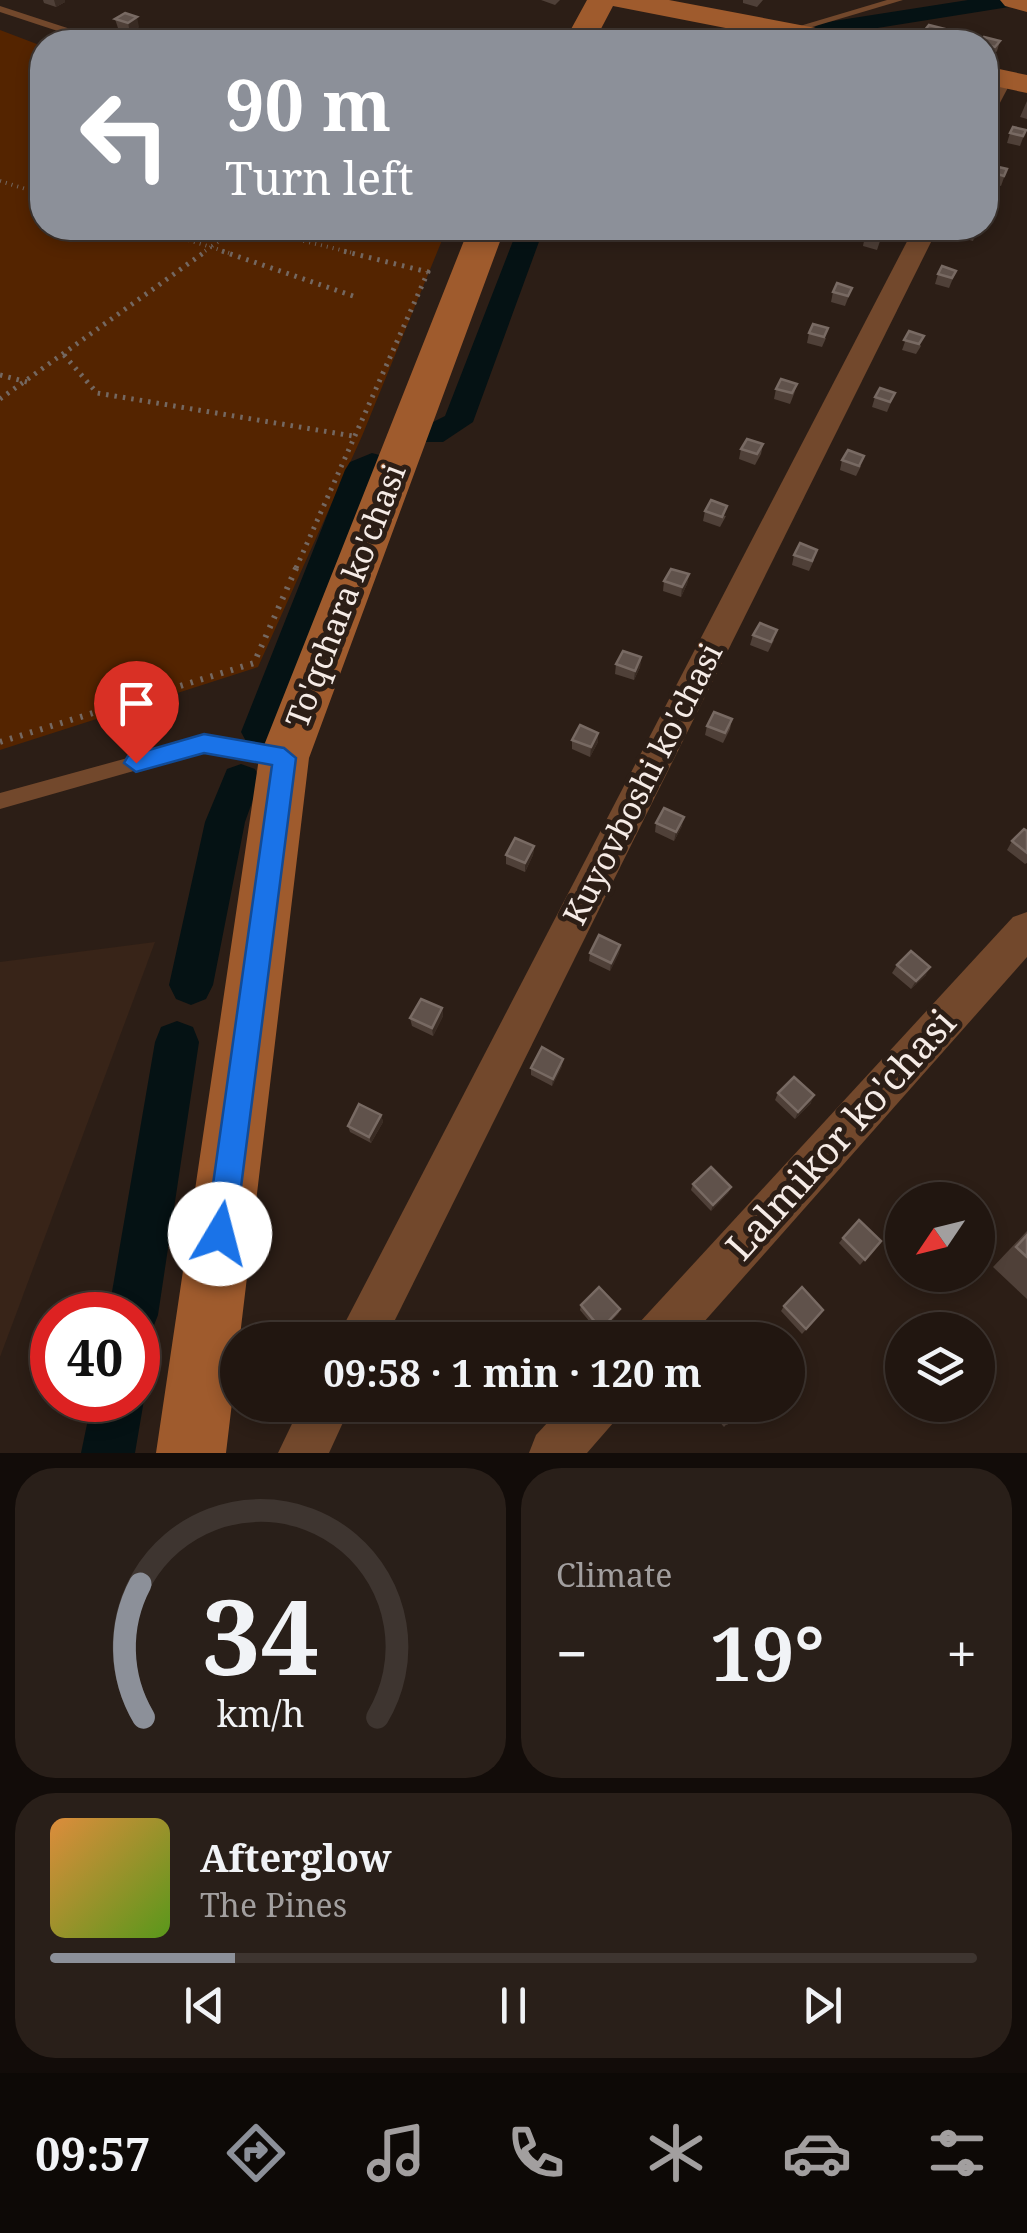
<!DOCTYPE html>
<html lang="en">
<head>
<meta charset="utf-8">
<style>
	:root { --surface:#211610; --page:#291f19; --text:#f1f3f6; --muted:#a29f9f; --line:#3e3530; --accent:#8c9099 }
	body { margin:0; font-family:"Noto Serif",serif; background:var(--page); color:var(--text); height:100vh; display:flex; flex-direction:column; font-size:38px; white-space:nowrap }
	* { box-sizing:border-box; margin:0 }
	p { font-size:32px; color:var(--muted) }
	.icon { flex:none; width:55px; height:55px; fill:none; stroke:currentColor; stroke-width:2; stroke-linecap:round; stroke-linejoin:round }
	.map { position:relative; height:1453px; overflow:hidden }
	.drawer { display:flex; flex-direction:column; gap:15px; padding:15px; background:#120c09; flex:1 }
	.drawer>* { flex:none }
	.top-card { position:absolute; left:30px; top:30px; width:968px; height:210px; border-radius:40px; box-shadow:0 5px 15px #0003,0 0 0 2px var(--line); background:#8c9099; color:#fff; overflow:hidden }
	.needle { width:65px; rotate:235deg }
	.fabs { position:absolute; left:885px; top:1182px; display:grid; gap:20px }
	.fabs a { display:grid; place-items:center; width:110px; height:110px; border-radius:50%; background:var(--surface); box-shadow:0 5px 15px #0003,0 0 0 2px var(--line); font-size:50px }
	.speed { position:absolute; left:30px; top:1292px; display:flex; gap:20px; font-size:50px; font-weight:700; text-align:center }
	.speed>* { display:grid; place-content:center; width:130px; height:130px; border-radius:50%; background:var(--surface); box-shadow:0 5px 15px #0003,0 0 0 2px var(--line); line-height:1 }
	.speed .limit { border:15px solid #d22; background:#fff; color:#111 }
	.pin { position:absolute; display:grid; place-items:center; width:85px; height:85px; color:#fff; margin:-102px -42px; border-radius:50% 50% 50% 0; rotate:-45deg; box-shadow:0 0 10px #0007 }
	.pin .icon { rotate:45deg }
	.me { position:absolute; width:110px; margin:-55px; rotate:8deg; stroke-linejoin:round; filter:drop-shadow(0 0 8px #0008) }
	.turn { display:flex; align-items:center; gap:35px; height:210px; padding:0 30px; font-size:45px }
	.turn .icon { width:130px; height:130px; stroke-width:2.5 }
	.turn b { display:block; font-size:70px; line-height:85px }
	.big { font-size:75px; font-weight:700; line-height:1.1 }
	.drawer .widget { flex:1; display:flex; flex-direction:column; justify-content:center; gap:15px; min-width:0; padding:0 35px; border-radius:40px; background:var(--page) }
	.drawer .dial { align-items:center; gap:0 }
	.dial svg { height:260px; overflow:visible; fill:none; stroke:var(--line); stroke-width:7; stroke-linecap:round; text-anchor:middle }
	.dial text { fill:var(--text); stroke:none }
	.song { display:flex; align-items:center; gap:30px }
	.cover { width:120px; height:120px; border-radius:15px; background:linear-gradient(135deg,hsl(30 70% 55%),hsl(90 70% 35%)) }
	.played { height:10px; border-radius:5px; background:linear-gradient(90deg,var(--accent) 20%,var(--line) 20%) }
	.keys { display:flex; justify-content:space-around; direction:ltr }
	.heat { display:flex; justify-content:space-between; align-items:center; font-size:55px; direction:ltr }
	.drawer .tiles { flex:1; display:grid; gap:15px; grid-template-columns:1fr 1fr }
	.widget:last-child { grid-column:span 2 }
	.trip { position:absolute; left:220px; top:1322px; width:585px; height:100px; border-radius:50px; background:var(--surface); box-shadow:0 5px 15px #0003,0 0 0 2px var(--line); font-weight:700; line-height:100px; text-align:center }
	.tabs { display:flex; height:160px; justify-content:space-around; align-items:center; background:#0d0906; color:var(--muted) }
	.tabs .icon { width:70px; height:70px }
	.tabs .current { color:var(--accent) }
	.tabs b { font-size:45px; color:var(--text) }
	.map>svg:first-child { display:block }
	.built { fill:#382418 }
	.green { fill:#542400 }
	.lines { fill:none; stroke-linecap:round; stroke-linejoin:round }
	.canal { fill:#051214; fill-rule:evenodd }
	.path-far2 { stroke:#746861; stroke-width:4; stroke-dasharray:1 5; stroke-linecap:butt }
	.path-far1 { stroke:#746861; stroke-width:5; stroke-dasharray:2.5 6; stroke-linecap:butt }
	.path { stroke:#746861; stroke-width:6; stroke-dasharray:2.5 8; stroke-linecap:butt }
	.lane { fill:#72482c; fill-rule:evenodd }
	.street { fill:#72482c; fill-rule:evenodd }
	.secondary { fill:#9f5b2d; fill-rule:evenodd }
	.wall { fill:#4f4038 }
	.shaded-wall { fill:#392b23 }
	.building { fill:#60524b; stroke:#786a63; stroke-width:2.5 }
	.route { fill:#1a73e8; stroke:#114b97; stroke-width:2.5 }
	.labels { text-anchor:middle; stroke-width:10; stroke-linejoin:round; paint-order:stroke }
	.street-label { font-size:32px; fill:#f5ebe6; stroke:#2c1e16 }
	.near-street-label { font-size:38px; fill:#f5ebe6; stroke:#2c1e16 }
</style>
</head>
<body>
<div class="map">
<svg width="1027" height="1453" viewBox="0 0 1027 1453">
	<rect width="100%" height="100%" fill="#2c1e16"/>
	<!-- built -->
	<polygon class="built" points="155,942 0,1357 0,962"/>
	<!-- green -->
	<polygon class="green" points="0,30 42,46 42,228 447,228 362,436 258,667 0,750"/>
	<g class="lines">
		<!-- canal -->
		<g class="canal">
			<polygon points="968,0 1020,0 1009,7 821,37 810,30 821,23"/>
			<polygon points="780,30 791,37 788,42 731,42 742,35"/>
			<polygon points="518,228 544,228 473,422 443,442 421,442 416,435 421,428 445,416"/>
			<polygon points="372,453 383,456 388,464 375,476 279,732 273,743 260,747 247,743 241,732 345,470 350,462"/>
			<polygon points="241,764 255,769 260,780 245,822 213,985 206,999 191,1005 176,999 169,985 205,822 227,769"/>
			<polygon points="177,1021 193,1027 199,1042 158,1315 151,1333 138,1338 138,1315 108,1315 155,1042 161,1027"/>
			<polygon points="138,1384 144,1400 135,1453 81,1453 92,1400 138,1400"/>
		</g>
		<!-- path-far2 -->
		<g class="path-far2">
			<polyline points="0,181 42,194"/>
			<polyline points="148,228 211,247 202,253"/>
			<polyline points="251,228 353,253"/>
			<polyline points="212,246 239,228"/>
			<polyline points="211,247 229,253"/>
		</g>
		<!-- path-far1 -->
		<g class="path-far1">
			<polyline points="222,251 353,296"/>
			<polyline points="64,355 97,393 353,436"/>
			<polyline points="0,375 27,382"/>
			<polyline points="0,399 206,251"/>
			<polyline points="296,568 428,272 343,251"/>
		</g>
		<!-- path -->
		<polyline class="path" points="0,742 254,663 297,566"/>
		<!-- lane -->
		<g class="lane">
			<polygon points="887,0 903,0 792,33 783,31"/>
			<polygon points="0,6 104,40 105,42 91,42 0,12"/>
			<polygon points="204,737 280,750 286,752 289,757 286,762 280,764 204,751 0,809 0,793"/>
		</g>
		<!-- street -->
		<g class="street">
			<polygon points="1002,71 1013,78 993,116 985,118 985,89 994,73"/>
			<polygon points="914,228 938,228 385,1340 336,1340"/>
			<polygon points="1027,912 1027,957 688,1340 632,1340 639,1323 1013,917"/>
			<polygon points="301,1405 351,1405 329,1453 278,1453"/>
			<polygon points="564,1405 621,1405 614,1422 587,1453 529,1453 536,1435"/>
		</g>
		<!-- secondary -->
		<g class="secondary">
			<polygon points="587,0 669,0 842,33 857,42 798,42 613,6 594,42 564,42"/>
			<polygon points="1000,0 1027,0 1027,12 1005,6"/>
			<polygon points="985,66 1027,75 1027,93 985,84"/>
			<polygon points="469,228 505,228 309,758 226,1453 156,1453 259,758"/>
		</g>
	</g>
	<!-- wall -->
	<g class="wall">
		<polygon points="43,0 65,0 65,2 56,7 44,3"/>
		<polygon points="541,0 560,0 555,5"/>
		<polygon points="743,0 763,0 757,7 743,3"/>
		<polygon points="115,19 139,27 130,32 118,28"/>
		<polygon points="945,29 942,39 939,42 922,41 924,31"/>
		<polygon points="1000,41 997,51 992,57 985,55 985,42"/>
		<polygon points="1027,101 1027,119 1020,117"/>
		<polygon points="1026,130 1020,146 1007,143 1010,133"/>
		<polygon points="1007,169 1001,186 987,182 990,172"/>
		<polygon points="962,228 978,228 973,241 959,237"/>
		<polygon points="883,232 877,250 863,246 865,236"/>
		<polygon points="956,271 949,288 935,284 938,274"/>
		<polygon points="852,288 845,306 831,302 833,292"/>
		<polygon points="909,331 921,346 916,354 902,350"/>
		<polygon points="809,333 826,338 822,347 807,343"/>
		<polygon points="797,384 794,394 790,404 774,399 776,389"/>
		<polygon points="895,393 887,412 872,407 875,397"/>
		<polygon points="763,444 761,454 755,465 739,459 741,449"/>
		<polygon points="842,460 861,466 856,476 840,470"/>
		<polygon points="705,511 726,516 720,527 703,521"/>
		<polygon points="794,555 814,560 809,571 792,565"/>
		<polygon points="689,574 687,584 681,597 663,591 664,581"/>
		<polygon points="753,635 774,640 768,652 750,645"/>
		<polygon points="641,657 640,667 634,680 615,674 616,664"/>
		<polygon points="732,719 730,729 723,743 705,735 707,726"/>
		<polygon points="598,733 598,742 590,757 572,749 572,740"/>
		<polygon points="656,823 682,826 674,841 655,832"/>
		<polygon points="1027,831 1027,863 1025,864 1007,850 1012,841"/>
		<polygon points="534,846 533,855 525,872 506,864 506,855"/>
		<polygon points="620,945 619,953 610,971 589,961 590,953"/>
		<polygon points="897,965 926,975 911,989 892,973"/>
		<polygon points="442,1008 443,1016 433,1036 412,1026 410,1018"/>
		<polygon points="562,1066 552,1086 531,1075 531,1068"/>
		<polygon points="778,1093 811,1103 795,1119 775,1100"/>
		<polygon points="381,1115 383,1122 371,1143 350,1132 348,1126"/>
		<polygon points="693,1184 731,1187 728,1193 711,1211 691,1190"/>
		<polygon points="1027,1231 1027,1299 993,1267"/>
		<polygon points="843,1238 881,1241 860,1265 839,1243"/>
		<polygon points="581,1305 620,1309 618,1314 600,1334 580,1310"/>
		<polygon points="784,1306 823,1310 802,1334 781,1311"/>
		<polygon points="705,1405 744,1405 724,1427"/>
	</g>
	<!-- shaded-wall -->
	<g class="shaded-wall">
		<polygon points="54,0 65,0 65,2 56,7"/>
		<polygon points="137,17 139,27 130,32 128,23"/>
		<polygon points="689,574 687,584 681,597 682,587"/>
		<polygon points="641,657 640,667 634,680 635,671"/>
		<polygon points="598,733 598,742 590,757 591,747"/>
		<polygon points="684,817 682,826 674,841 676,832"/>
		<polygon points="534,846 533,855 525,872 525,863"/>
		<polygon points="620,945 619,953 610,971 611,963"/>
		<polygon points="930,967 926,975 911,989 916,981"/>
		<polygon points="442,1008 443,1016 433,1036 432,1028"/>
		<polygon points="563,1059 562,1066 552,1086 553,1079"/>
		<polygon points="814,1095 811,1103 795,1119 798,1112"/>
		<polygon points="381,1115 383,1122 371,1143 369,1137"/>
		<polygon points="731,1187 728,1193 711,1211 713,1205"/>
		<polygon points="620,1309 618,1314 600,1334 601,1329"/>
	</g>
	<!-- building -->
	<g class="building">
		<polygon points="125,13 137,17 128,23 115,19"/>
		<polygon points="929,25 945,29 940,35 924,31"/>
		<polygon points="181,32 194,36 184,42 172,38"/>
		<polygon points="984,37 1000,41 995,47 985,45 985,42 980,42"/>
		<polygon points="1013,127 1026,130 1023,136 1010,133"/>
		<polygon points="994,166 1007,169 1004,176 990,172"/>
		<polygon points="869,228 883,232 879,240 865,236"/>
		<polygon points="942,266 956,271 952,278 938,274"/>
		<polygon points="837,283 852,288 848,296 833,292"/>
		<polygon points="813,324 828,328 824,337 809,333"/>
		<polygon points="909,331 924,336 919,344 904,340"/>
		<polygon points="781,379 797,384 792,393 776,389"/>
		<polygon points="880,388 895,393 890,402 875,397"/>
		<polygon points="747,439 763,444 757,454 741,449"/>
		<polygon points="848,450 864,456 859,466 842,460"/>
		<polygon points="711,500 727,506 722,517 705,511"/>
		<polygon points="800,543 817,550 812,561 794,555"/>
		<polygon points="671,569 689,574 682,587 664,581"/>
		<polygon points="760,623 777,630 771,642 753,635"/>
		<polygon points="623,651 641,657 635,671 616,664"/>
		<polygon points="714,712 732,719 725,733 707,726"/>
		<polygon points="580,725 598,733 591,747 572,740"/>
		<polygon points="664,808 684,817 676,832 656,823"/>
		<polygon points="1024,829 1027,831 1027,853 1012,841"/>
		<polygon points="515,838 534,846 525,863 506,855"/>
		<polygon points="599,935 620,945 611,963 590,953"/>
		<polygon points="911,951 930,967 916,981 897,965"/>
		<polygon points="421,999 442,1008 432,1028 410,1018"/>
		<polygon points="542,1047 563,1059 553,1079 531,1068"/>
		<polygon points="794,1077 814,1095 798,1112 778,1093"/>
		<polygon points="359,1104 381,1115 369,1137 348,1126"/>
		<polygon points="711,1167 731,1187 713,1205 693,1184"/>
		<polygon points="859,1220 881,1241 865,1260 843,1238"/>
		<polygon points="1027,1235 1027,1257 1016,1247"/>
		<polygon points="599,1287 620,1309 601,1329 581,1305"/>
		<polygon points="802,1287 823,1310 806,1329 784,1306"/>
		<polygon points="711,1405 744,1405 727,1423"/>
	</g>
	<!-- route -->
	<polygon class="route" points="204,734 284,748 296,758 235,1234 231,1245 220,1249 210,1245 206,1234 272,765 204,753 136,772 124,763 128,756"/>
	<g class="labels">
		<!-- street labels -->
		<g class="street-label">
			<text transform="translate(346 596) rotate(-69)" y="11">To'qchara ko'chasi</text>
			<text transform="translate(643 784) rotate(-63)" y="11">Kuyovboshi ko'chasi</text>
		</g>
		<!-- near-street labels -->
		<g class="near-street-label">
			<text transform="translate(841 1135) rotate(-48)" y="13">Lalmikor ko'chasi</text>
		</g>
	</g>
</svg>
<div class="fabs">
<a><svg class="needle" viewBox="-14 -14 28 28"><path d="M0-13l5 13h-10z" fill="#e53935"/><path d="M0 13l5-13h-10z" fill="#a29f9f"/></svg></a>
<a><svg class="icon" aria-label="layers" viewBox="0 0 24 24"><path d="M12 4l9 5-9 5-9-5zM3 14l9 5 9-5"/></svg></a>
</div>
<div class="speed"><div class="limit">40</div></div>
<div class="pin" style="left:136px;top:763px;background:#d93025"><svg class="icon" aria-label="arrive" viewBox="0 0 24 24"><path d="M6 21V4h12l-3 4 3 4H6"/></svg></div>
<svg class="me" style="left:220px;top:1234px" viewBox="-20 -20 40 40"><circle r="19" fill="#fff"/><path d="M0-13L10 11 0 6-10 11z" fill="#1a73e8"/></svg>
<div class="trip">09:58 · 1 min · 120 m</div>
<div class="top-card">
<div class="turn"><svg class="icon" aria-label="left" viewBox="0 0 24 24"><path d="M17 20v-9H6M10 6l-5 5 5 5"/></svg><div><b>90 m</b>Turn left</div></div>
</div>
</div>
<section class="drawer">
<div class="tiles">
<div class="widget dial"><svg viewBox="0 0 100 80">
<path d="M14 69A42 42 0 1 1 86 69"/>
<path d="M14 69A42 42 0 0 1 13 28" stroke="#8c9099"/>
<text x="50" y="56" font-size="32" font-weight="700">34</text>
<text x="50" y="72" font-size="11">km/h</text>
</svg></div>
<div class="widget"><p>Climate</p>
<div class="heat"><a>−</a><b class="big">19°</b><a>+</a></div>
</div>
<div class="widget">
<div class="song"><i class="cover"></i><div><b>Afterglow</b><p>The Pines</p></div></div>
<div class="played"></div>
<div class="keys"><svg class="icon" aria-label="previous" viewBox="0 0 24 24"><path d="M18 5L8 12l10 7zM5 5v14"/></svg><svg class="icon" aria-label="pause" viewBox="0 0 24 24"><path d="M8 5v14M16 5v14"/></svg><svg class="icon" aria-label="next" viewBox="0 0 24 24"><path d="M6 5l10 7-10 7zM19 5v14"/></svg></div>
</div>
</div>
</section>
<nav class="tabs">
<b>09:57</b>
<svg class="icon current" aria-label="directions" viewBox="0 0 24 24"><path d="M12 3l9 9-9 9-9-9zM9 14v-3h6M13 9l2 2-2 2"/></svg>
<svg class="icon" aria-label="music" viewBox="0 0 24 24"><path d="M9 18V5l10-2v13"/><circle cx="6" cy="18" r="3"/><circle cx="16" cy="16" r="3"/></svg>
<svg class="icon" aria-label="phone" viewBox="0 0 24 24"><path d="M5 4h4l2 5-3 2q2 4 5 5l2-3 5 2v4C11 20 4 13 5 4z"/></svg>
<svg class="icon" aria-label="climate" viewBox="0 0 24 24"><path d="M12 3v18M4 7l16 10M4 17L20 7"/></svg>
<svg class="icon" aria-label="car" viewBox="0 0 24 24"><path d="M5 17H2v-5l4-1 3-4h7l3 4 3 1v5h-3M9 17h6M6 11h13"/><circle cx="7" cy="17" r="2"/><circle cx="17" cy="17" r="2"/></svg>
<svg class="icon" aria-label="filters" viewBox="0 0 24 24"><path d="M4 7h16M4 17h16"/><circle cx="9" cy="7" r="2"/><circle cx="15" cy="17" r="2"/></svg>
</nav>
</body>
</html>
